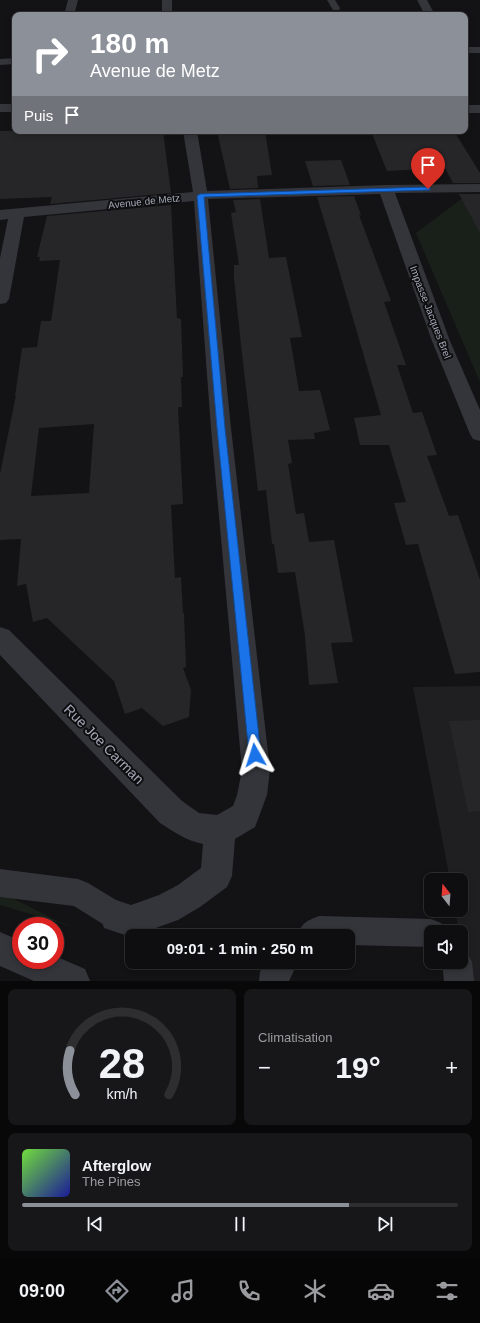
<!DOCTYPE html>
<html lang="fr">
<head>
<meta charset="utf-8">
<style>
	:root { --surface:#0e0e10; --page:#171719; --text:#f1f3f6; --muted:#9b9c9f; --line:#2e2e30; --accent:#8c9099 }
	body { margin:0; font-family:Arial,sans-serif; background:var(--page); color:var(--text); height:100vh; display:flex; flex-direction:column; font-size:15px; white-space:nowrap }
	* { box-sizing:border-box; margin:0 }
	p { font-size:13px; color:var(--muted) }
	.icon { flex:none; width:22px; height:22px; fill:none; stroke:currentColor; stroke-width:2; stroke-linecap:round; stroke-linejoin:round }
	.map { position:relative; height:981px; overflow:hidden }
	.drawer { display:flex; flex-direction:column; gap:8px; padding:8px; background:#080809; flex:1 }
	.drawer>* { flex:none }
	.top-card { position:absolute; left:12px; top:12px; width:456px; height:122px; border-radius:8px; box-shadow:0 2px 6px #0003,0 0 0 1px var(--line); background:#8c9099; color:#fff; overflow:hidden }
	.needle { width:26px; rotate:343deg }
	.tools { position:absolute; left:424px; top:873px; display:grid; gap:8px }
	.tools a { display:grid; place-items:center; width:44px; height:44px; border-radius:8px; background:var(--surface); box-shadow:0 2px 6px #0003,0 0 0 1px var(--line); font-size:20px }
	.speed { position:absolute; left:12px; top:917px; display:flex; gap:8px; font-size:20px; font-weight:700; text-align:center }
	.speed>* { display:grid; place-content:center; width:52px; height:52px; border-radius:50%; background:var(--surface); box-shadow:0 2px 6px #0003,0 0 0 1px var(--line); line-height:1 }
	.speed .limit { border:6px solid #d22; background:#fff; color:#111 }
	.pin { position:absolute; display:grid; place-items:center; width:34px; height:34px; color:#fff; margin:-41px -17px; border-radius:50% 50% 50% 0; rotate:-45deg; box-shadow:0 0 4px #0007 }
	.pin .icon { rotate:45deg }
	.me { position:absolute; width:44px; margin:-22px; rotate:354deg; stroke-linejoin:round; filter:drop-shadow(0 0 3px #0008) }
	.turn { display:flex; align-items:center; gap:14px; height:84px; padding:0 12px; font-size:18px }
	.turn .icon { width:52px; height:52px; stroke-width:2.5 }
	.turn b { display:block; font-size:28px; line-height:34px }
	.then { display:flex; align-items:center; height:38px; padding:0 12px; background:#0003; gap:8px; font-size:15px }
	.big { font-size:30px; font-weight:700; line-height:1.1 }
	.drawer .widget { flex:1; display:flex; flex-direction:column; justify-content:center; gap:6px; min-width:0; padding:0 14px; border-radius:8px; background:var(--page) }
	.drawer .dial { align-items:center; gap:0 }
	.dial svg { height:104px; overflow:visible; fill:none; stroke:var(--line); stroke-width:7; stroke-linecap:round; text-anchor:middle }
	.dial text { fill:var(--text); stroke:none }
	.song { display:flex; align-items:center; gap:12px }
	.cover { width:48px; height:48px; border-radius:6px; background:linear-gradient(135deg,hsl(100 70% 55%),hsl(240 70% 35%)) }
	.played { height:4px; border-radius:2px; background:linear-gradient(90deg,var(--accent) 75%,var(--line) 75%) }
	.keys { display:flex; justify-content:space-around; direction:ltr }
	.heat { display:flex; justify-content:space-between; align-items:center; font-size:22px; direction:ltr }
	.drawer .tiles { flex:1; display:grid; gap:8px; grid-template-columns:1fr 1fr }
	.widget:last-child { grid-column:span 2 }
	.trip { position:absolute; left:125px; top:929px; width:230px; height:40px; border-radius:8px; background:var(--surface); box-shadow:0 2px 6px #0003,0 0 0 1px var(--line); font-weight:700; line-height:40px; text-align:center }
	.dock { display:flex; height:64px; justify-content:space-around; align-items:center; background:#060606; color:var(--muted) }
	.dock .icon { width:28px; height:28px }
	.dock .active { color:var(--accent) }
	.dock b { font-size:18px; color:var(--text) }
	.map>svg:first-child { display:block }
	.built { fill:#1f1f22 }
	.green { fill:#19201a }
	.building { fill:#262629; fill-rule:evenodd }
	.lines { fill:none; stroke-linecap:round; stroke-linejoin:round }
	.service { fill:#34353a; fill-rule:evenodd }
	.minor { fill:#34353a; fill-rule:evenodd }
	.route { fill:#1a73e8; stroke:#114b97 }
	.labels { text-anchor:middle; stroke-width:4; stroke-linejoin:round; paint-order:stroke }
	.far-street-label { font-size:10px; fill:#a4a9b7; stroke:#0e0e10 }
	.near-street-label { font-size:14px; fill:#a4a9b7; stroke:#0e0e10 }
</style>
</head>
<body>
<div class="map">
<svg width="480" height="981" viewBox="0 0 480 981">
	<rect width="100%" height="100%" fill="#131315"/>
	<!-- built -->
	<polygon class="built" points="480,686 480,981 469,981 461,940 461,932 459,932 455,910 461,910 461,880 450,880 413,687"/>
	<!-- green -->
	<g class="green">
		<polygon points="463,198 480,198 480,382 416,233"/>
		<polygon points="0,892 60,922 81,929 0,905"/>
	</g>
	<!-- building -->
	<g class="building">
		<polygon points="0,131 163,131 171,193 50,204 52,197 0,199"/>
		<polygon points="217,131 265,131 272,175 257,176 258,188 230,189"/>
		<polygon points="371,131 454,131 480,173 480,183 453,183 445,168 387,171"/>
		<polygon points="341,160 350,185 313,186 305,161"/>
		<polygon points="459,194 480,194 480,233"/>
		<polygon points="354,196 361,215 359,215 391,301 384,302 406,365 397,365 413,413 422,412 437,455 427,456 449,516 458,515 480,580 480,672 455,674 418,544 406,545 394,503 406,502 389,445 360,445 354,418 381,415 334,253 317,197"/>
		<polygon points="260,199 269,258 286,257 302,337 290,338 299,391 320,390 330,430 314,433 315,439 288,440 292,463 288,464 296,514 304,513 309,542 334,540 353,642 331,643 338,683 309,685 305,636 295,572 278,573 274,544 272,544 266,490 258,491 241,345 234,278 234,265 239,265 231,213 236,212 233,200"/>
		<path d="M171 205 177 318 181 319 183 377H181L182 407H178L183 504 171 505 175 578 181 577 183 613H184L186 667 183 668 191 690 189 717 163 726 142 708 125 714 114 681 47 618 33 622 26 584 17 586 21 539 0 540V474L16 395 15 396 22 348 37 347 41 321H51L60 260 39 261 40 257H37L47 216ZM94 424 89 493 31 496 39 428Z"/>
		<polygon points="480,720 480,811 468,812 449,721"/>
	</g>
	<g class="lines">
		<!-- service -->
		<g class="service">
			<polygon points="327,0 335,0 340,8 339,10 333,10"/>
			<polygon points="0,869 78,879 88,883 126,906 130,916 126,926 116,930 106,926 74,906 0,897"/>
			<path d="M319 916 431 919 441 923 445 932H431V947L348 945V936H297C302 923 306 921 319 916Z"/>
			<polygon points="461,949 467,952 472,962 474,981 444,981 442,962 461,962"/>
			<polygon points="264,962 298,962 289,981 259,981 260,972"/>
		</g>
		<!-- minor -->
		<g class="minor">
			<polygon points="68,0 78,0 74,15 64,15"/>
			<rect x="162" y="0" width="10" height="15"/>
			<polygon points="417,0 427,0 435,15 425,15"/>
			<rect x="465" y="47" width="15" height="6"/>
			<polygon points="15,58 15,64 0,65 0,59"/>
			<rect x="0" y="104" width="15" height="8"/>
			<rect x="465" y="105" width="15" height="8"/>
			<path d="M183 131H197L207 191 386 185 480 184V192L395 193 450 341 480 410V441L473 439 470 434 432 341 380 194 208 199 231 428 270 770 267 795 255 827 235 839 232 876 227 887 200 907 178 920 131 937 104 928 100 916 104 904 116 900 131 905 159 895 178 885 201 868 203 844C187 841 174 832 160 823L0 655V627L9 630 182 801 199 813 217 815 233 806 237 795 242 770 211 428 194 201 24 217 9 299 6 303 0 304V258L8 219 0 220V210L193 192Z"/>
			<polygon points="0,932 21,941 21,960 55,960 55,956 85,969 90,981 34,981 0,966"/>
		</g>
	</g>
	<!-- route -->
	<polygon class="route" points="428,187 430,187 430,190 204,197 225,428 261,755 259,759 255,761 251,759 249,755 217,428 197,196 200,194"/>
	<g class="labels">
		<!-- far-street labels -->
		<g class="far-street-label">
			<text transform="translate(144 201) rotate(-6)" y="4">Avenue de Metz</text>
			<text transform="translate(431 312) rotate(69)" y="4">Impasse Jacques Brel</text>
		</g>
		<!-- near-street labels -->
		<g class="near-street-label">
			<text transform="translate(104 744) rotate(45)" y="5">Rue Joe Carman</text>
		</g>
	</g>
</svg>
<div class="tools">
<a><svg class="needle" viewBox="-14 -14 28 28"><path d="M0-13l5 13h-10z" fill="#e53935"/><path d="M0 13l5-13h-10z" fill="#9b9c9f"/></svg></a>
<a><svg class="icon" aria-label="sound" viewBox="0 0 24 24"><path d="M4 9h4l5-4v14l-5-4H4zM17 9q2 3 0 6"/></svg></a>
</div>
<div class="speed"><div class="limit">30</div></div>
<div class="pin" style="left:428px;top:189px;background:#d93025"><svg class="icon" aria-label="arrive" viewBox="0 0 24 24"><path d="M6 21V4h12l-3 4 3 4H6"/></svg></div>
<svg class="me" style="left:255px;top:755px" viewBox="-20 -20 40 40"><path d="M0-17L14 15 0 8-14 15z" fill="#1a73e8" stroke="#fff" stroke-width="4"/></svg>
<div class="trip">09:01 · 1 min · 250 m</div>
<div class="top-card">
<div class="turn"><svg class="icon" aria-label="right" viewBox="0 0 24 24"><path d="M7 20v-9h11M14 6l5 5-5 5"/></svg><div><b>180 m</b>Avenue de Metz</div></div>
<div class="then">Puis<svg class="icon" aria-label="arrive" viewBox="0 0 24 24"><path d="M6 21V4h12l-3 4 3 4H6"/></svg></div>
</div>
</div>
<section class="drawer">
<div class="tiles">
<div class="widget dial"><svg viewBox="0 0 100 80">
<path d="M14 69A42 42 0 1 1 86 69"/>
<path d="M14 69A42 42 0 0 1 10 35" stroke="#8c9099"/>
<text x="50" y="56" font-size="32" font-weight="700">28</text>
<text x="50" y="72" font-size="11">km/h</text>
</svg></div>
<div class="widget"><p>Climatisation</p>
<div class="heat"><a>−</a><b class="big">19°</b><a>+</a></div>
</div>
<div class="widget">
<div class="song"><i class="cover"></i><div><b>Afterglow</b><p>The Pines</p></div></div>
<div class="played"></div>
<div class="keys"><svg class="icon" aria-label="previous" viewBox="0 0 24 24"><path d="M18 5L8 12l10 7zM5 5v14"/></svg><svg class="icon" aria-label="pause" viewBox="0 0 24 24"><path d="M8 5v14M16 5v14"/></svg><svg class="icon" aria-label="next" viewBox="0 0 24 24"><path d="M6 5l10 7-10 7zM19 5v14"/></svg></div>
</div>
</div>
</section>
<nav class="dock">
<b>09:00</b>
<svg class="icon active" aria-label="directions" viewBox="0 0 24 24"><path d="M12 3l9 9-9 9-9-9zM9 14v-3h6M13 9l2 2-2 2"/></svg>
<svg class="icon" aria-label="music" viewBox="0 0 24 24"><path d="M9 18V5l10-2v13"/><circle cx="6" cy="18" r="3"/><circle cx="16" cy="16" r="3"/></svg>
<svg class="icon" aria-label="phone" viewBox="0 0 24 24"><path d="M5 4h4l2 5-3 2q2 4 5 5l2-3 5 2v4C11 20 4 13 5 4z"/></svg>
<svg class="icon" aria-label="climate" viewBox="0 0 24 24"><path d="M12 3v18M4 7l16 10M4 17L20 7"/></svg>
<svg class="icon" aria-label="car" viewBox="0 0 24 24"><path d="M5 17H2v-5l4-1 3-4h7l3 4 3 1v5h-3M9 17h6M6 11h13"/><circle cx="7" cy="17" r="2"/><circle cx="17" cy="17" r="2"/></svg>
<svg class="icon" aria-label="filters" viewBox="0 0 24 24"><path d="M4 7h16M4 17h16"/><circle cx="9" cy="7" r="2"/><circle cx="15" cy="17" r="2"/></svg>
</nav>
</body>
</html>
